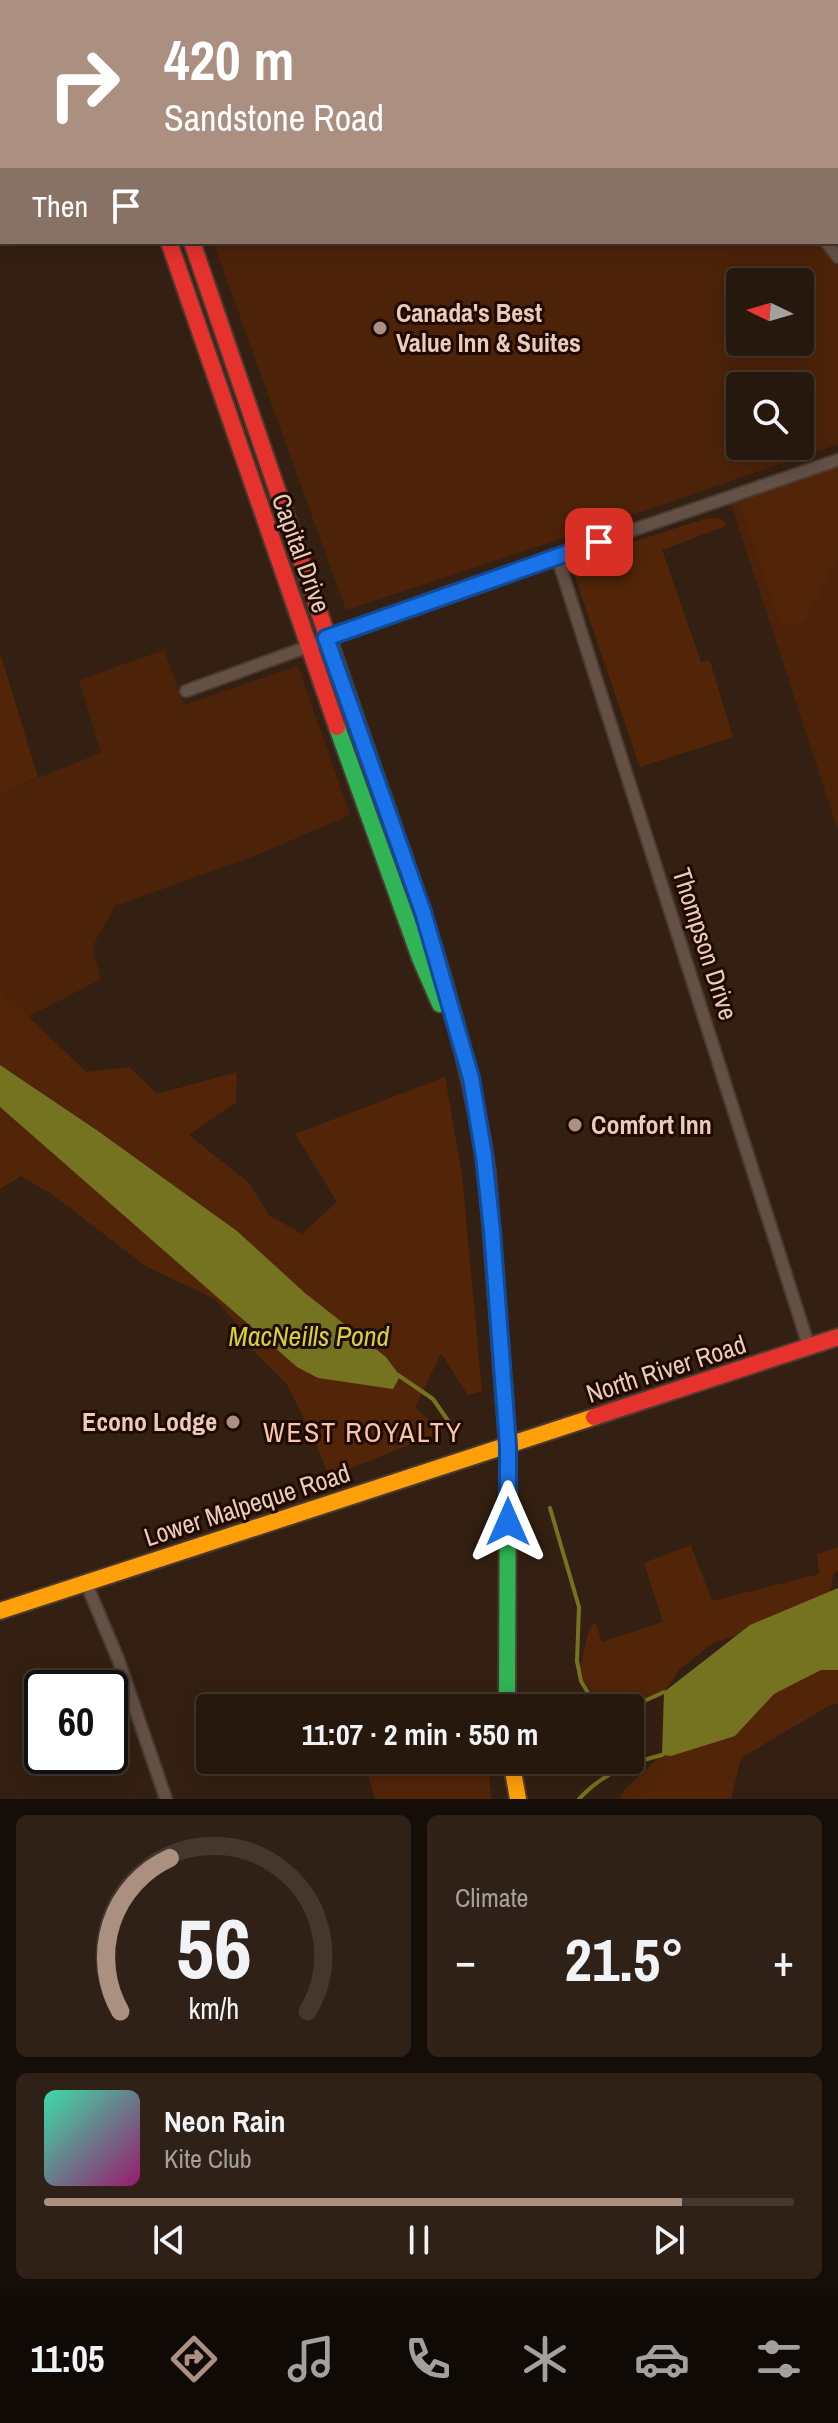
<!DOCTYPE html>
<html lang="en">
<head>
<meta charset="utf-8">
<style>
	:root { --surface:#27180e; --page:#2f2117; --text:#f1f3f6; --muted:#a4a09e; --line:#43372e; --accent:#ab8f80 }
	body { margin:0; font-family:"Archivo Narrow",sans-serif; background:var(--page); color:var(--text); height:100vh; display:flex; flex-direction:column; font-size:30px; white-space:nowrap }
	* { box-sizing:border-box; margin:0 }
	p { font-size:26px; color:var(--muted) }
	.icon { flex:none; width:44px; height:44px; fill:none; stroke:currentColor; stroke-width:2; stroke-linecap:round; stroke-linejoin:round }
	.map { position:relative; height:1799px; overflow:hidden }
	.panel { display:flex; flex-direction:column; gap:16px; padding:16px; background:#150d08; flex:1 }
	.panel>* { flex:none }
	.top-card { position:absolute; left:0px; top:0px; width:838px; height:244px; box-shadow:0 4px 20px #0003,0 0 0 2px var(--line); background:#ab8f80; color:#fff; overflow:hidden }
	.needle { width:52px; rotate:275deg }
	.tools { position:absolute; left:726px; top:268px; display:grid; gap:16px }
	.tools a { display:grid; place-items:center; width:88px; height:88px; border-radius:8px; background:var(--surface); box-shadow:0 4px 20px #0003,0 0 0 2px var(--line); font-size:40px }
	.speed { position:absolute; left:24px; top:1670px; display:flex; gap:16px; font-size:40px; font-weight:700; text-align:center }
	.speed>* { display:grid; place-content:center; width:104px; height:104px; border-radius:50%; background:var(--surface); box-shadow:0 4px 20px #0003,0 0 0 2px var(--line); line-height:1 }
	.speed .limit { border:4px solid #111; border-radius:12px; background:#fff; color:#111 }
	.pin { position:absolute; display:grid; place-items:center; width:68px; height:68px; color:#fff; margin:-34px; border-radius:16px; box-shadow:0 4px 12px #0006 }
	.me { position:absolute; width:88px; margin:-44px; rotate:0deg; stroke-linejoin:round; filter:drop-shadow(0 0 6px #0008) }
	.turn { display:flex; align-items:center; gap:28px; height:168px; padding:0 32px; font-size:36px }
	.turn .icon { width:104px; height:104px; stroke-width:2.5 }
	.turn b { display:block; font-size:56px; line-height:68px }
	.then { display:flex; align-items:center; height:76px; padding:0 32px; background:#0003; gap:16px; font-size:30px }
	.big { font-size:60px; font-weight:700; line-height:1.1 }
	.panel .widget { flex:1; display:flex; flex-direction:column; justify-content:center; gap:12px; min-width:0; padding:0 28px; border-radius:12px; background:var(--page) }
	.panel .dial { align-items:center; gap:0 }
	.dial svg { height:208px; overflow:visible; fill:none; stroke:var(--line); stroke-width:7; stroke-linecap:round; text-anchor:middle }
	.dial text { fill:var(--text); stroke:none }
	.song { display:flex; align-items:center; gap:24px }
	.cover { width:96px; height:96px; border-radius:12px; background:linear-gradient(135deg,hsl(160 70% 55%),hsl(320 70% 35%)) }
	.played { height:8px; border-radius:4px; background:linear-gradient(90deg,var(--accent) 85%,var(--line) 85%) }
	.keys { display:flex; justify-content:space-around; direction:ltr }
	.heat { display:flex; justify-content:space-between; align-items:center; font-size:44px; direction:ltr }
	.panel .tiles { flex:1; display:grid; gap:16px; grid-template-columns:1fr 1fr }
	.widget:last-child { grid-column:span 2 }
	.trip { position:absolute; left:196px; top:1694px; width:448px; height:80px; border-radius:8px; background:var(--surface); box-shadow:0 4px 20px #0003,0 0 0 2px var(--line); font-weight:700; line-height:80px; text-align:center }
	.tabs { display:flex; height:128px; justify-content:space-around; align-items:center; background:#100a06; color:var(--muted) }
	.tabs .icon { width:56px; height:56px }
	.tabs .current { color:var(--accent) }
	.tabs b { font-size:36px; color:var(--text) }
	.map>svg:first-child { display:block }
	.built { fill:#4c2309; fill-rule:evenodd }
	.green { fill:#522508 }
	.water { fill:#767320 }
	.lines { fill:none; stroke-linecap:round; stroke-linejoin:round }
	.stream { stroke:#767320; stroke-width:4 }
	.street-casing { stroke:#4c3a31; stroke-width:15 }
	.fast-casing { stroke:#4c3a31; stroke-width:20 }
	.slow-casing { stroke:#4c3a31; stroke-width:20 }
	.jam-casing { stroke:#4c3a31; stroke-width:20 }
	.street { stroke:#645045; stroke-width:11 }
	.fast { stroke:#30b455; stroke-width:16 }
	.slow { stroke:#ff9f0a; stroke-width:16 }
	.jam { stroke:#e5322d; stroke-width:16 }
	.route-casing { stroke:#114b97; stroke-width:20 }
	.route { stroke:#1a73e8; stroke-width:14 }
	.poi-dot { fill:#ab8f80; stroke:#1f0a01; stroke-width:3 }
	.labels { text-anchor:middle; stroke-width:6; stroke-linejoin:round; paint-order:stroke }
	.poi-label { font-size:26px; font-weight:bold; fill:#ebcbbb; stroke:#1f0a01; text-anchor:start }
	.street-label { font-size:26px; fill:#ebcbbb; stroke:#1f0a01 }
	.water-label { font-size:28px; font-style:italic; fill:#d4d237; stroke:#1f0a01 }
	.neighbourhood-label { font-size:28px; letter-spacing:2px; fill:#f8c5ab; stroke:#1f0a01 }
</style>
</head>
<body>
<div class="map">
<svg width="838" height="1799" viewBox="0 0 838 1799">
	<rect width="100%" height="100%" fill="#342012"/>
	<!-- built -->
	<g class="built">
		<rect x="130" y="0" width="595" height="2"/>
		<path d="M213 242H814L838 265V444L618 520 346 610ZM740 282H800V342H740ZM740 386H800V446H740Z"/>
		<polygon points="838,468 838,830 731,504"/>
		<polygon points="164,650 184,705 298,666 350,815 254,856 115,906 92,947 101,979 28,1017 0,989 0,793 101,753 79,680"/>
	</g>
	<!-- green -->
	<g class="green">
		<polygon points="838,467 838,557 806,619 799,625 783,624 777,615 741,511 741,504 745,499"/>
		<path d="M716 518 724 521 726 526 662 550 701 662 710 661 733 737 640 767 574 574C575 564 581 561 590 556L704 519Z"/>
		<polygon points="0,653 38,777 0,793"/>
		<polygon points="0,989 86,1072 129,1067 157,1094 237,1072 236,1102 189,1135 249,1183 269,1215 302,1234 337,1202 295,1134 445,1077 462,1176 482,1391 468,1395 441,1353 415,1408 443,1431 329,1477 313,1436 286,1383 245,1342 249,1338 215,1299 147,1267 50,1193 21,1176 0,1189 0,1107 208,1288 256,1333 400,1376 386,1357 305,1293 237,1231 98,1131 0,1065"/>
		<polygon points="691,1545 712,1601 819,1574 817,1554 838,1547 838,1571 834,1573 826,1609 713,1643 680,1669 664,1692 624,1708 602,1708 579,1673 589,1630 595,1622 602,1642 663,1622 644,1563"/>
		<polygon points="821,1670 838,1670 838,1704 832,1704 741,1758 731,1799 620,1799 624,1790 662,1755 735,1736 774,1694"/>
		<polygon points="364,1760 488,1760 491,1799 375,1799"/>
	</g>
	<!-- water -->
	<g class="water">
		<polygon points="0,1065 98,1131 237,1231 305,1293 386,1357 400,1376 393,1389 318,1378 297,1367 0,1107"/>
		<polygon points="838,1588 838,1670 821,1670 774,1694 735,1736 671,1756 662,1755 664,1692 750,1625"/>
	</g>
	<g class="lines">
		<!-- stream -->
		<g class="stream">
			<polyline points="398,1375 433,1399 451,1425"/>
			<polyline points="550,1508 579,1607 577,1661 581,1681 597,1708"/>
			<polyline points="629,1708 664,1692"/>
			<path d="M579 1799C602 1774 629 1763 662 1755"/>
		</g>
		<!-- street casing -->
		<g class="street-casing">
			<g id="street">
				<polyline points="740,0 741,2"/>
				<polyline points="826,242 838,257"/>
				<polyline points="557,556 809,1347"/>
				<polyline points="186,691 557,556 838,460"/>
				<polyline points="86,1583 118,1659 166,1799"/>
			</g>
		</g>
		<!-- fast casing -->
		<g class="fast-casing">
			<g id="fast">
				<polyline points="85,0 86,2"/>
				<polyline points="337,727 420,958 440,1004"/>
				<polyline points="482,1140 487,1172 508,1446 507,1708"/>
			</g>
		</g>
		<!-- slow casing -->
		<g class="slow-casing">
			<g id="slow">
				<path d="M364 743C409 873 458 1004 482 1140"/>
				<polyline points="0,1611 594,1417"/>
				<polyline points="511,1760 518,1799"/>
			</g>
		</g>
		<!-- jam casing -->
		<g class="jam-casing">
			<g id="jam">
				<polyline points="110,0 111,2"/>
				<polyline points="169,242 337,727"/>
				<polyline points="192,242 364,743"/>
				<polyline points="594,1417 838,1337"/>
			</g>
		</g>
		<!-- street -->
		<use href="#street" class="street"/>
		<!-- fast -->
		<use href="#fast" class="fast"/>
		<!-- slow -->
		<use href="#slow" class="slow"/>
		<!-- jam -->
		<use href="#jam" class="jam"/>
	</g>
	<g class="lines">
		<!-- route casing -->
		<g class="route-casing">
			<polyline id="route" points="508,1522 508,1446 492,1231 484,1156 471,1078 423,912 326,638 599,542"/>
		</g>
		<!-- route -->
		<use href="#route" class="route"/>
	</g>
	<!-- markers -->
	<g class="poi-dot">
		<circle cx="380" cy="328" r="8"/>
		<circle cx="575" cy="1125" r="8"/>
		<circle cx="233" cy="1422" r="8"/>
	</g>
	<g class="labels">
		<!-- poi labels -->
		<g class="poi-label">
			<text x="396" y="322">Canada's Best<tspan x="396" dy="30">Value Inn &amp; Suites</tspan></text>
			<text x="591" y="1134">Comfort Inn</text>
			<text x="217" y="1431" text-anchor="end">Econo Lodge</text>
		</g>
		<!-- street labels -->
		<g class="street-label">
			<text transform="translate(301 553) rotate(70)" y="9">Capital Drive</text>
			<text transform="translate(705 944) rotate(72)" y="9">Thompson Drive</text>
			<text transform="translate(666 1369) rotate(-18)" y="9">North River Road</text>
			<text transform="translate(247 1505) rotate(-18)" y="9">Lower Malpeque Road</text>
		</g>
		<!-- water labels -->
		<g class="water-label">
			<text x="309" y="1346">MacNeills Pond</text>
		</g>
		<!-- neighbourhood labels -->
		<g class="neighbourhood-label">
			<text x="363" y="1442">WEST ROYALTY</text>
		</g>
	</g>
</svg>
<div class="tools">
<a><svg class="needle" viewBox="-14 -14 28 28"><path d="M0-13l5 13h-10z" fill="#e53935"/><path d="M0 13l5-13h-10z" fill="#a4a09e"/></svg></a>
<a><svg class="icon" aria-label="search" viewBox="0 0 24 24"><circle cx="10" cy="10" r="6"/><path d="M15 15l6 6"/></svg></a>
</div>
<div class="speed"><div class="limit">60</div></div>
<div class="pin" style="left:599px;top:542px;background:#d93025"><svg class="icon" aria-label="arrive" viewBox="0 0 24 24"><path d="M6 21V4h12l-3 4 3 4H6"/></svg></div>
<svg class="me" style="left:508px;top:1522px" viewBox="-20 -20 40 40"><path d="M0-17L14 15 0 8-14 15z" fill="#1a73e8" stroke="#fff" stroke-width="4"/></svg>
<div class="trip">11:07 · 2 min · 550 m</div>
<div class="top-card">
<div class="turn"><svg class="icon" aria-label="right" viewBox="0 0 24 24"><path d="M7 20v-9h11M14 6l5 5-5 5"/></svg><div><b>420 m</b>Sandstone Road</div></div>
<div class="then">Then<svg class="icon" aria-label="arrive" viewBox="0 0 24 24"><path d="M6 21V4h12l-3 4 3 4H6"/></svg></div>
</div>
</div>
<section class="panel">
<div class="tiles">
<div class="widget dial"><svg viewBox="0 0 100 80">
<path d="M14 69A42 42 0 1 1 86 69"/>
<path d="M14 69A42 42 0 0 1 33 10" stroke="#ab8f80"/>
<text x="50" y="56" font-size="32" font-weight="700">56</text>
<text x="50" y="72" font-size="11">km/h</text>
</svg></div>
<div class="widget"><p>Climate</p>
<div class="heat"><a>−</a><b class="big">21.5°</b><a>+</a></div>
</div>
<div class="widget">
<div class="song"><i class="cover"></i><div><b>Neon Rain</b><p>Kite Club</p></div></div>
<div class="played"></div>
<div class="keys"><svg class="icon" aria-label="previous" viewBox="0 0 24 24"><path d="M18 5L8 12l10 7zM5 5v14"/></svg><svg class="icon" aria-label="pause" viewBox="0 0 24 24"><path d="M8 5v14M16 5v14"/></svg><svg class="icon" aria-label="next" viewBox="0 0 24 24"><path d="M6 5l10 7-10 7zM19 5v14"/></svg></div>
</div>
</div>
</section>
<nav class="tabs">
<b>11:05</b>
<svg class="icon current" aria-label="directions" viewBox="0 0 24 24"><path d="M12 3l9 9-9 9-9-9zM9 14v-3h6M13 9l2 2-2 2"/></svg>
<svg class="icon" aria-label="music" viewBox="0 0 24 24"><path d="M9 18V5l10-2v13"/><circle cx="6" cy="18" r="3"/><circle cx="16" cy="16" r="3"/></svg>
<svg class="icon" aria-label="phone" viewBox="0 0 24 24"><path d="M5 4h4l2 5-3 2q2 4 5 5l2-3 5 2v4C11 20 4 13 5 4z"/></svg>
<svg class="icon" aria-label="climate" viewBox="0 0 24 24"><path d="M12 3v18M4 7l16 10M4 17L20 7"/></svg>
<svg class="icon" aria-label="car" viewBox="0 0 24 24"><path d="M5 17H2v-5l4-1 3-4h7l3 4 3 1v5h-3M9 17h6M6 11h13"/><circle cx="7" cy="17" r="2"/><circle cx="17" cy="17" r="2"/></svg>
<svg class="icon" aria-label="filters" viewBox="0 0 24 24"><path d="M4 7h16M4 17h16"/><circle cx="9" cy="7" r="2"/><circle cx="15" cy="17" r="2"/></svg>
</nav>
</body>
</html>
